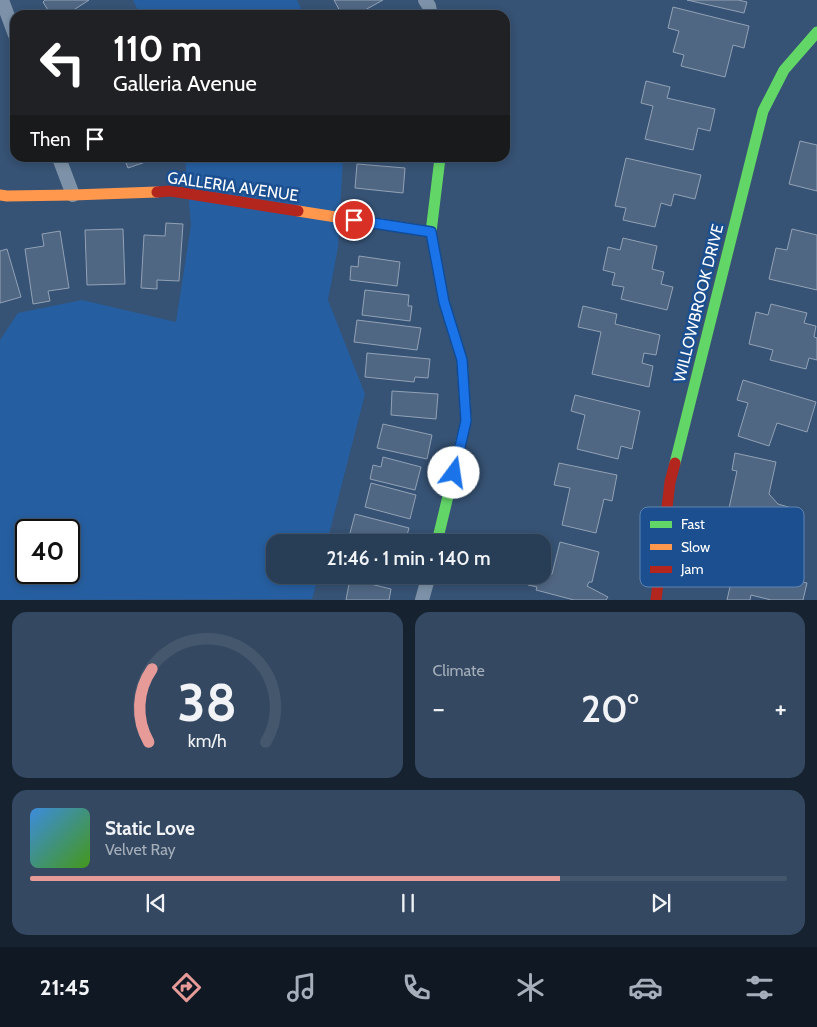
<!DOCTYPE html>
<html lang="en">
<head>
<meta charset="utf-8">
<style>
	:root { --surface:#283e57; --page:#344961; --text:#f1f3f6; --muted:#a5aeba; --line:#44576d; --accent:#e69b98 }
	body { margin:0; font-family:Cabin,sans-serif; background:var(--page); color:var(--text); height:100vh; display:flex; flex-direction:column; font-size:19px; white-space:nowrap }
	* { box-sizing:border-box; margin:0 }
	p { font-size:16px; color:var(--muted) }
	.icon { flex:none; width:28px; height:28px; fill:none; stroke:currentColor; stroke-width:2; stroke-linecap:round; stroke-linejoin:round }
	.map { position:relative; height:600px; overflow:hidden }
	.details { display:flex; flex-direction:column; gap:12px; padding:12px; background:#162230; flex:1 }
	.details>* { flex:none }
	.banner { position:absolute; left:10px; top:10px; width:500px; height:152px; border-radius:15px; box-shadow:0 2px 8px #0003,0 0 0 1px var(--line); background:#202124; color:#fff; overflow:hidden }
	.speed { position:absolute; left:15px; top:519px; display:flex; gap:10px; font-size:25px; font-weight:700; text-align:center }
	.speed>* { display:grid; place-content:center; width:65px; height:65px; border-radius:50%; background:var(--surface); box-shadow:0 2px 8px #0003,0 0 0 1px var(--line); line-height:1 }
	.speed .limit { border:2px solid #111; border-radius:8px; background:#fff; color:#111 }
	.pin { position:absolute; display:grid; place-items:center; width:42px; height:42px; color:#fff; margin:-21px; border:2px solid #fff; border-radius:50%; box-shadow:0 1px 5px #0007 }
	.me { position:absolute; width:55px; margin:-28px; rotate:14deg; stroke-linejoin:round; filter:drop-shadow(0 0 4px #0008) }
	.turn { display:flex; align-items:center; gap:18px; height:105px; padding:0 20px; font-size:22px }
	.turn .icon { width:65px; height:65px; stroke-width:2.5 }
	.turn b { display:block; font-size:35px; line-height:42px }
	.then { display:flex; align-items:center; height:48px; padding:0 20px; background:#0003; gap:10px; font-size:19px }
	.big { font-size:38px; font-weight:600; line-height:1.1 }
	.details .widget { flex:1; display:flex; flex-direction:column; justify-content:center; gap:8px; min-width:0; padding:0 18px; border-radius:15px; background:var(--page) }
	.details .dial { align-items:center; gap:0 }
	.dial svg { height:130px; overflow:visible; fill:none; stroke:var(--line); stroke-width:7; stroke-linecap:round; text-anchor:middle }
	.dial text { fill:var(--text); stroke:none }
	.song { display:flex; align-items:center; gap:15px }
	.cover { width:60px; height:60px; border-radius:8px; background:linear-gradient(135deg,hsl(210 70% 55%),hsl(100 70% 35%)) }
	.played { height:5px; border-radius:2px; background:linear-gradient(90deg,var(--accent) 70%,var(--line) 70%) }
	.keys { display:flex; justify-content:space-around; direction:ltr }
	.heat { display:flex; justify-content:space-between; align-items:center; font-size:28px; direction:ltr }
	.details .tiles { flex:1; display:grid; gap:12px; grid-template-columns:1fr 1fr }
	.widget:last-child { grid-column:span 2 }
	.trip { position:absolute; left:266px; top:534px; width:285px; height:50px; border-radius:15px; background:var(--surface); box-shadow:0 2px 8px #0003,0 0 0 1px var(--line); font-weight:600; line-height:50px; text-align:center }
	.tab-bar { display:flex; height:80px; justify-content:space-around; align-items:center; background:#101923; color:var(--muted) }
	.tab-bar .icon { width:35px; height:35px }
	.tab-bar .selected { color:var(--accent) }
	.tab-bar b { font-size:22px; color:var(--text) }
	.map>svg:first-child { display:block }
	.green { fill:#265fa1; fill-rule:evenodd }
	.building { fill:#506783; stroke:#92a2b6 }
	.lines { fill:none; stroke-linecap:round; stroke-linejoin:round }
	.street { stroke:#7d92a8; stroke-width:14 }
	.fast { stroke:#63d668; stroke-width:11 }
	.slow { stroke:#ff974d; stroke-width:11 }
	.jam { stroke:#b3261e; stroke-width:11 }
	.route-casing { stroke:#114b97; stroke-width:12 }
	.route { stroke:#1a73e8; stroke-width:9 }
	.labels { text-anchor:middle; stroke-width:5; stroke-linejoin:round; paint-order:stroke }
	.street-label { font-size:16px; fill:#fff; stroke:#1b4f8f }
	.key { fill:#1b4f8f; stroke:#5f84b1; stroke-width:1 }
	.key-label { font-size:14px; fill:#fff }
</style>
</head>
<body>
<div class="map">
<svg width="817" height="600" viewBox="0 0 817 600">
	<rect width="100%" height="100%" fill="#365274"/>
	<!-- green -->
	<g class="green">
		<polygon points="133,0 297,0 304,15 140,15"/>
		<path d="M185 158H343L338 247 328 300 365 394 327 542H275V575H319L312 599 0 600V340L18 313 82 300 176 322 191 225ZM26 530H69V572H26Z"/>
	</g>
	<!-- building -->
	<g class="building">
		<polygon points="45,0 89,0 66,15 51,15 43,2"/>
		<polygon points="334,0 383,0 356,15 342,15"/>
		<polygon points="687,0 738,0 747,2 744,13"/>
		<polygon points="673,7 749,26 744,48 733,45 725,77 681,66 684,55 673,52 679,31 668,28"/>
		<polygon points="646,81 670,87 667,98 715,109 710,131 698,128 693,150 645,139 653,106 641,103"/>
		<polygon points="800,141 817,145 817,191 789,184"/>
		<polygon points="124,158 157,158 128,168"/>
		<polygon points="626,158 701,175 695,199 674,194 671,206 661,203 655,227 623,220 626,208 615,206"/>
		<polygon points="357,164 405,168 403,193 355,188"/>
		<polygon points="166,223 183,224 179,281 157,280 157,289 141,288 144,235 165,236"/>
		<polygon points="123,229 125,284 87,285 85,230"/>
		<polygon points="792,229 817,235 817,290 769,279 776,248 787,250"/>
		<polygon points="60,231 69,288 48,291 50,301 33,304 25,249 44,246 42,234"/>
		<polygon points="623,238 657,246 652,269 664,272 661,284 673,287 667,310 621,299 624,287 612,285 615,273 603,270 608,247 620,250"/>
		<polygon points="7,249 21,297 0,303 0,251"/>
		<polygon points="359,256 400,262 397,286 350,280 351,266 358,267"/>
		<polygon points="365,290 409,295 408,306 412,306 410,321 362,315"/>
		<polygon points="771,304 807,313 804,323 816,326 814,337 817,338 817,360 809,358 806,369 770,360 773,350 749,344 756,312 768,315"/>
		<polygon points="583,306 617,314 615,324 660,335 656,355 644,353 642,363 653,366 649,387 592,374 601,332 578,327"/>
		<polygon points="357,320 421,328 417,350 354,342"/>
		<polygon points="367,353 430,359 428,378 415,377 414,382 365,377"/>
		<polygon points="743,380 816,402 807,432 777,423 769,446 738,436 748,403 737,400"/>
		<polygon points="392,391 438,394 436,419 391,415"/>
		<polygon points="575,395 640,411 632,449 621,446 618,459 577,449 585,415 571,411"/>
		<polygon points="383,424 432,435 427,459 377,448"/>
		<polygon points="735,453 776,462 769,494 778,504 795,509 790,530 728,513 737,471 732,470"/>
		<polygon points="383,457 421,467 415,490 370,479 373,465 381,467"/>
		<polygon points="559,463 617,475 612,501 604,499 596,533 562,525 570,488 554,485"/>
		<polygon points="371,483 416,495 410,519 365,507"/>
		<polygon points="355,514 409,528 405,542 369,542 349,537"/>
		<polygon points="560,542 599,552 592,582 589,582 587,586 608,597 606,600 574,600 536,590 537,587 528,585 530,575 542,575 542,572 552,574"/>
		<polygon points="744,543 786,554 778,563 782,577 807,583 803,600 771,600 751,595 750,600 727,600 732,578 743,580 745,573 737,571"/>
		<polygon points="359,575 398,575 396,583"/>
		<polygon points="350,579 391,589 389,600 346,600"/>
	</g>
	<g class="lines">
		<!-- street -->
		<g class="street">
			<polyline points="2,0 15,35"/>
			<polyline points="425,0 429,6 431,15"/>
			<polyline points="59,158 73,195"/>
			<polyline points="422,600 429,575"/>
		</g>
		<!-- fast -->
		<g class="fast">
			<polyline points="675,463 763,111 784,70 817,32"/>
			<polyline points="437,542 466,421 462,360 444,302 431,232 440,158"/>
		</g>
		<!-- slow -->
		<g class="slow">
			<polyline points="0,195 7,196 73,195 157,192"/>
			<polyline points="298,211 431,232"/>
		</g>
		<!-- jam -->
		<g class="jam">
			<polyline points="157,192 171,191 298,211"/>
			<polyline points="656,600 670,482 675,463"/>
		</g>
	</g>
	<g class="lines">
		<!-- route casing -->
		<g class="route-casing">
			<polyline id="route" points="354,220 431,232 444,302 462,360 466,421 454,473"/>
		</g>
		<!-- route -->
		<use href="#route" class="route"/>
	</g>
	<g class="labels">
		<!-- street labels -->
		<g class="street-label">
			<text transform="translate(233 186) rotate(8)" y="6">GALLERIA AVENUE</text>
			<text transform="translate(698 303) rotate(-76)" y="6">WILLOWBROOK DRIVE</text>
		</g>
	</g>
	<!-- legend -->
	<rect x="640" y="507" width="164" height="80" rx="8" class="key"/>
	<rect x="650" y="521" width="22" height="7" fill="#63d668"/>
	<rect x="650" y="544" width="22" height="6" fill="#ff974d"/>
	<rect x="650" y="566" width="22" height="7" fill="#b3261e"/>
	<g class="key-label">
		<text x="681" y="529">Fast</text>
		<text x="681" y="552">Slow</text>
		<text x="681" y="574">Jam</text>
	</g>
</svg>
<div class="speed"><div class="limit">40</div></div>
<div class="pin" style="left:354px;top:220px;background:#d93025"><svg class="icon" aria-label="arrive" viewBox="0 0 24 24"><path d="M6 21V4h12l-3 4 3 4H6"/></svg></div>
<svg class="me" style="left:454px;top:473px" viewBox="-20 -20 40 40"><circle r="19" fill="#fff"/><path d="M0-13L10 11 0 6-10 11z" fill="#1a73e8"/></svg>
<div class="trip">21:46 · 1 min · 140 m</div>
<div class="banner">
<div class="turn"><svg class="icon" aria-label="left" viewBox="0 0 24 24"><path d="M17 20v-9H6M10 6l-5 5 5 5"/></svg><div><b>110 m</b>Galleria Avenue</div></div>
<div class="then">Then<svg class="icon" aria-label="arrive" viewBox="0 0 24 24"><path d="M6 21V4h12l-3 4 3 4H6"/></svg></div>
</div>
</div>
<section class="details">
<div class="tiles">
<div class="widget dial"><svg viewBox="0 0 100 80">
<path d="M14 69A42 42 0 1 1 86 69"/>
<path d="M14 69A42 42 0 0 1 16 24" stroke="#e69b98"/>
<text x="50" y="56" font-size="32" font-weight="700">38</text>
<text x="50" y="72" font-size="11">km/h</text>
</svg></div>
<div class="widget"><p>Climate</p>
<div class="heat"><a>−</a><b class="big">20°</b><a>+</a></div>
</div>
<div class="widget">
<div class="song"><i class="cover"></i><div><b>Static Love</b><p>Velvet Ray</p></div></div>
<div class="played"></div>
<div class="keys"><svg class="icon" aria-label="previous" viewBox="0 0 24 24"><path d="M18 5L8 12l10 7zM5 5v14"/></svg><svg class="icon" aria-label="pause" viewBox="0 0 24 24"><path d="M8 5v14M16 5v14"/></svg><svg class="icon" aria-label="next" viewBox="0 0 24 24"><path d="M6 5l10 7-10 7zM19 5v14"/></svg></div>
</div>
</div>
</section>
<nav class="tab-bar">
<b>21:45</b>
<svg class="icon selected" aria-label="directions" viewBox="0 0 24 24"><path d="M12 3l9 9-9 9-9-9zM9 14v-3h6M13 9l2 2-2 2"/></svg>
<svg class="icon" aria-label="music" viewBox="0 0 24 24"><path d="M9 18V5l10-2v13"/><circle cx="6" cy="18" r="3"/><circle cx="16" cy="16" r="3"/></svg>
<svg class="icon" aria-label="phone" viewBox="0 0 24 24"><path d="M5 4h4l2 5-3 2q2 4 5 5l2-3 5 2v4C11 20 4 13 5 4z"/></svg>
<svg class="icon" aria-label="climate" viewBox="0 0 24 24"><path d="M12 3v18M4 7l16 10M4 17L20 7"/></svg>
<svg class="icon" aria-label="car" viewBox="0 0 24 24"><path d="M5 17H2v-5l4-1 3-4h7l3 4 3 1v5h-3M9 17h6M6 11h13"/><circle cx="7" cy="17" r="2"/><circle cx="17" cy="17" r="2"/></svg>
<svg class="icon" aria-label="filters" viewBox="0 0 24 24"><path d="M4 7h16M4 17h16"/><circle cx="9" cy="7" r="2"/><circle cx="15" cy="17" r="2"/></svg>
</nav>
</body>
</html>
